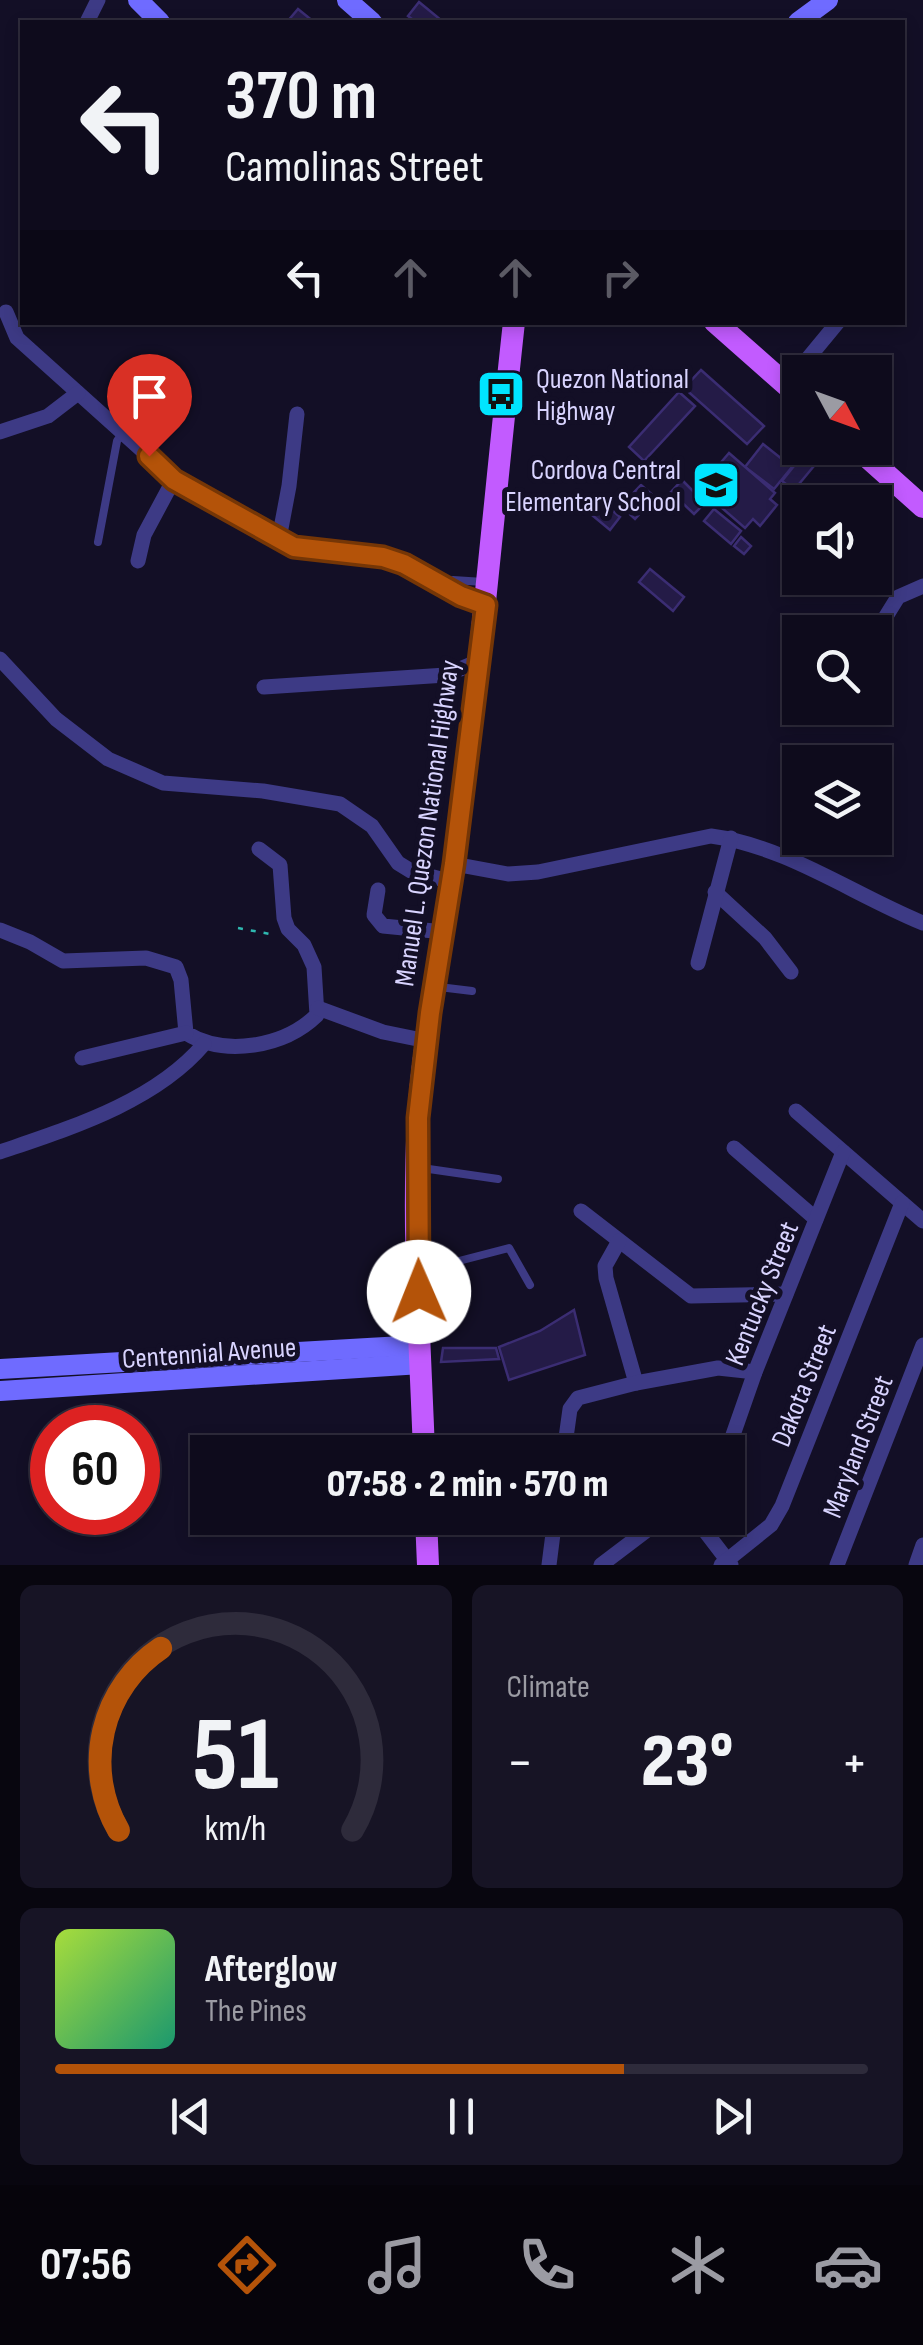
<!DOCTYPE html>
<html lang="en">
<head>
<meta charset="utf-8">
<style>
	:root { --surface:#0e0b1c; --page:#171425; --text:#f1f3f6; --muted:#9b9ba3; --line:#2e2b3b; --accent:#b45309 }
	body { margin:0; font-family:"Sofia Sans Condensed",sans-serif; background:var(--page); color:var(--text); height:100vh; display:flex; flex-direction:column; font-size:38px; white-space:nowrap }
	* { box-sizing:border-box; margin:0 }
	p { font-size:32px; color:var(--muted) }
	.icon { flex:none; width:55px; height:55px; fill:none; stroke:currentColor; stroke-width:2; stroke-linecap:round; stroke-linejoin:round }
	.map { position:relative; height:1565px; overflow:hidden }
	.panel { display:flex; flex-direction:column; gap:20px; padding:20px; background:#08060f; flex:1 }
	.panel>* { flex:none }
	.hud { position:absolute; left:20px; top:20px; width:885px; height:305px; border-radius:0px; box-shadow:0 5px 15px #0003,0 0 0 2px var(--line); background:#0e0b1c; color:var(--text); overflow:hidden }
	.needle { width:65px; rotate:131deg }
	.fabs { position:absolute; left:782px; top:355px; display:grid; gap:20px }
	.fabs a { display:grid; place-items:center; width:110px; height:110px; border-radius:0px; background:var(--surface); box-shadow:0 5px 15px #0003,0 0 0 2px var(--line); font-size:50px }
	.speed { position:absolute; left:30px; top:1405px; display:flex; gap:20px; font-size:50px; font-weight:700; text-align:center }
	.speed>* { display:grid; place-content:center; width:130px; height:130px; border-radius:50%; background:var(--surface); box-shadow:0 5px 15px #0003,0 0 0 2px var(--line); line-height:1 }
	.speed .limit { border:15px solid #d22; background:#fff; color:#111 }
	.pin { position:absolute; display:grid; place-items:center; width:85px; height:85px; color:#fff; margin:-102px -42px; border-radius:50% 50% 50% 0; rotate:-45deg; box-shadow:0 0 10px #0007 }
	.pin .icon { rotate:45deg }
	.me { position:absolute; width:110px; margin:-55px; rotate:359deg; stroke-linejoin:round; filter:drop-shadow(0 0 8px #0008) }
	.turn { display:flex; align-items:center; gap:35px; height:210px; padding:0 40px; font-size:45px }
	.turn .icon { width:130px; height:130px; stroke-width:2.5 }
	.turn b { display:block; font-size:70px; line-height:85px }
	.lanes { display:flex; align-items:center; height:95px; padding:0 40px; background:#0003; justify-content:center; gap:50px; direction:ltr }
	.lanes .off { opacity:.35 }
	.big { font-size:75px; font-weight:800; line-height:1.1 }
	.panel .widget { flex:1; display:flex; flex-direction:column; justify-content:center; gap:15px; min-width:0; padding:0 35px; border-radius:15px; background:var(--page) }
	.panel .dial { align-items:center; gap:0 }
	.dial svg { height:260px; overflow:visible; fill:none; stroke:var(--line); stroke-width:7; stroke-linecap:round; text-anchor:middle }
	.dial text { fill:var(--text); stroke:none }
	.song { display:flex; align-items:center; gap:30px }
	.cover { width:120px; height:120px; border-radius:15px; background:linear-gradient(135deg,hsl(80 70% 55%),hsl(160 70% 35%)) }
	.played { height:10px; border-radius:5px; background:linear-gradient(90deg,var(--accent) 70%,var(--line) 70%) }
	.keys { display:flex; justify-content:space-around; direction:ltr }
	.heat { display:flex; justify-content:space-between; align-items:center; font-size:55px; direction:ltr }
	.panel .tiles { flex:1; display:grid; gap:20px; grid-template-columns:1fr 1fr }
	.widget:last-child { grid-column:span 2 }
	.trip { position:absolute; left:190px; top:1435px; width:555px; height:100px; border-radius:0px; background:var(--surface); box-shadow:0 5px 15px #0003,0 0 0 2px var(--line); font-weight:800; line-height:100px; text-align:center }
	.tab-bar { display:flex; height:160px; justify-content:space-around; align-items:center; background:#06040b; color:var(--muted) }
	.tab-bar .icon { width:70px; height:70px }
	.tab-bar .selected { color:var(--accent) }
	.tab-bar b { font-size:45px; color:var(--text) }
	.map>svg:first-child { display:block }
	.building { fill:#241b47; stroke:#3b2d73; stroke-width:2.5 }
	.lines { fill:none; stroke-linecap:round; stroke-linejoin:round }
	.path { stroke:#2fb8b0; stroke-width:2.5; stroke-dasharray:5 8; stroke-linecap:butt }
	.lane { stroke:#3d3a85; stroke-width:8 }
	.street { stroke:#3d3a85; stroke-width:15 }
	.secondary { stroke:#6f6bff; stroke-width:20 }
	.primary { stroke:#c25bff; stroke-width:22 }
	.route-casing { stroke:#753606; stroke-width:25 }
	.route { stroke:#b45309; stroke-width:18 }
	.labels { text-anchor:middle; stroke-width:10; stroke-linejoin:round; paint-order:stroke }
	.poi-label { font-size:28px; fill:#d9d4ff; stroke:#130f26; text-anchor:start }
	.street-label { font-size:28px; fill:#d9d4ff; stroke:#130f26 }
</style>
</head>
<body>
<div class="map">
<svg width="923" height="1565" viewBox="0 0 923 1565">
	<rect width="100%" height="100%" fill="#130f26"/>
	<!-- building -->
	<g class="building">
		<polygon points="419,2 441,20 439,22 416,22 408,16"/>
		<polygon points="298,9 314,22 287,22"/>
		<polygon points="701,370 764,426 747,444 684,388"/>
		<polygon points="679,392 695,406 644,461 629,447"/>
		<polygon points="763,444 792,467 774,489 745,467"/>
		<polygon points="729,453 775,493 770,499 777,505 760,526 753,519 745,528 699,488"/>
		<polygon points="802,456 814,466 794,490 782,481"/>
		<polygon points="682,480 705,503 694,514 671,492"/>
		<polygon points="641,485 655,497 635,519 621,506"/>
		<polygon points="597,497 620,517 610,530 586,510"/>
		<polygon points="714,509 741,531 731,544 704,521"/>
		<polygon points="741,537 751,546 744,554 734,546"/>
		<polygon points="650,569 684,597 673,611 639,582"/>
		<polygon points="574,1310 585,1355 509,1380 499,1347 540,1331"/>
		<polygon points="443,1348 496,1348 499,1359 441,1362"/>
	</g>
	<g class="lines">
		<!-- path -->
		<g class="path">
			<polyline points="238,928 275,935"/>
			<polyline points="597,1452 599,1442"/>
		</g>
		<!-- lane -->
		<g class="lane">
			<polyline points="98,542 117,441 123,432"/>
			<polyline points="448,588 453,580 484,582"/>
			<polyline points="439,987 472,991"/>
			<polyline points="422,1168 498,1179"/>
			<polyline points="418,1255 455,1262 509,1248 530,1285"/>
		</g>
		<!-- street -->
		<g class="street">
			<polyline points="87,22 98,0"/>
			<polyline points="6,312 17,338 174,479 211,501 294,547 383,557 404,564 461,595 486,605"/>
			<polyline points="786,385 838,322"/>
			<polyline points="0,432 48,416 78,393"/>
			<polyline points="279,539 289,486 297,414"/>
			<polyline points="138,561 144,535 174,479"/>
			<polyline points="875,634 898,597 923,586"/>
			<polyline points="0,659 56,719 108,759 163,783 263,791 340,804 372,826 398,863 411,871 452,882"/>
			<polyline points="264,687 446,675 479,661"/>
			<path d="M454 864 508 874 538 872 711 836C786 846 854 895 923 923"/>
			<polyline points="378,890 374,915 383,926 444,932"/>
			<polyline points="715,892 765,938 791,972"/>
			<path d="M0 930 30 942 63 961 146 958 176 967 181 980 186 1033C225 1057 284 1047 317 1015L314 967 304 945 288 929 284 918 280 865 259 849"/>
			<polyline points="698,963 731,838"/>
			<polyline points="318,1008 383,1032 427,1041"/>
			<polyline points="82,1058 186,1033"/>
			<polyline points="796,1111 923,1221"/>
			<polyline points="734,1148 816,1219"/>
			<path d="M0 1152C70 1128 155 1102 204 1044"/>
			<polyline points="581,1211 691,1296 786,1294"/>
			<polyline points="619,1241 605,1266 606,1278 636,1383"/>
			<polyline points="564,1452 570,1409 578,1398 636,1383 718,1368 755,1372"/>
			<polyline points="727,1452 755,1372 843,1152"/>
			<polyline points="695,1518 731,1565"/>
			<polyline points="549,1565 555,1518"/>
			<polyline points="601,1565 663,1518"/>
			<polyline points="721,1565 771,1525 782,1506 902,1203"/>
			<polyline points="837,1565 923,1345"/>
			<polyline points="916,1565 923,1545"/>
		</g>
		<!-- secondary -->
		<g class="secondary">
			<polyline points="138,0 160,22"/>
			<polyline points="347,0 372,22"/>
			<polyline points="798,22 828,0"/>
			<polyline points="0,1369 420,1345"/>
			<polyline points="0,1391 421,1364"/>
		</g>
		<!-- primary -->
		<g class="primary">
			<polyline points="715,322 800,397"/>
			<polyline points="857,448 923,507"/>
			<path d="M424 1452C420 1342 412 1230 418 1119 423 1034 443 949 454 864 479 684 494 503 514 322"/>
			<polyline points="426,1518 428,1565"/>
		</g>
	</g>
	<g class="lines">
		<!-- route casing -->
		<g class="route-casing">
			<polyline id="route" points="149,456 174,480 294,547 383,557 404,564 461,596 486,605 454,864 430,1013 418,1118 419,1292"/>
		</g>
		<!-- route -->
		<use href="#route" class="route"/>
	</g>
	<!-- icons -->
	<defs>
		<g id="bus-square" transform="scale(2.5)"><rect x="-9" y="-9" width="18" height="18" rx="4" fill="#00e5ff" stroke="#130f26"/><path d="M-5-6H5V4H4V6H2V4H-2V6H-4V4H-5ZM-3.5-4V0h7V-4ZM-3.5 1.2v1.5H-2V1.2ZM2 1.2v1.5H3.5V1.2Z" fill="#111"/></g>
		<g id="school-square" transform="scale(2.5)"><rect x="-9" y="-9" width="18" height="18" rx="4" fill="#00e5ff" stroke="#130f26"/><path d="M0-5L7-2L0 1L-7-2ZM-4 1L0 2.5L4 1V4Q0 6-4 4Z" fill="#111"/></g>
	</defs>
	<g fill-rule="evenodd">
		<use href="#bus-square" x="501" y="394"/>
		<use href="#school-square" x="716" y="485"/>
	</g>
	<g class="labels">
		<!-- poi labels -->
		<g class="poi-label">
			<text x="536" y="388">Quezon National<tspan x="536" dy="32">Highway</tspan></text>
			<text x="681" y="479" text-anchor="end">Cordova Central<tspan x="681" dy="32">Elementary School</tspan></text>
		</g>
		<!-- street labels -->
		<g class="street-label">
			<text transform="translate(426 823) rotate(-82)" y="10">Manuel L. Quezon National Highway</text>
			<text transform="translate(761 1293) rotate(-68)" y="10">Kentucky Street</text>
			<text transform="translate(209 1352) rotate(-4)" y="10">Centennial Avenue</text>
			<text transform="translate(803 1385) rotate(-68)" y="10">Dakota Street</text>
			<text transform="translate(857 1446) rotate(-69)" y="10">Maryland Street</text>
		</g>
	</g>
</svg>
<div class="fabs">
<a><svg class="needle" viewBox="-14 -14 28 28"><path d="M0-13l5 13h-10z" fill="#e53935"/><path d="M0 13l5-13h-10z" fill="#9b9ba3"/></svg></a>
<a><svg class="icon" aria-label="sound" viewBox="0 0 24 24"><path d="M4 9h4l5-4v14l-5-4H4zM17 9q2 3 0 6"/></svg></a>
<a><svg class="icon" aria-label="search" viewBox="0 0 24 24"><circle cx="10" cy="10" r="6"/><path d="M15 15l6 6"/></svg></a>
<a><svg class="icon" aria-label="layers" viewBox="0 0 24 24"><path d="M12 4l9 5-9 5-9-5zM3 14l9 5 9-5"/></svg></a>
</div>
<div class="speed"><div class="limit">60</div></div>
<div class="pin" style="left:149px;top:456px;background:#d93025"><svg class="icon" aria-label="arrive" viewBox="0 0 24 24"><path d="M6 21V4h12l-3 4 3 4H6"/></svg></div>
<svg class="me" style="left:419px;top:1292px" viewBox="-20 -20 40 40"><circle r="19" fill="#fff"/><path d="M0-13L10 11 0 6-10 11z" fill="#b45309"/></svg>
<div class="trip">07:58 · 2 min · 570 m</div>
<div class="hud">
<div class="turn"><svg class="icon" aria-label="left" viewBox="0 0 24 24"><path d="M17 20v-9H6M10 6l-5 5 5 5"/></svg><div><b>370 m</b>Camolinas Street</div></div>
<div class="lanes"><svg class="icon" aria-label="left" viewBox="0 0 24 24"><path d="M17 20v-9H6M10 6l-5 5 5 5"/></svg><svg class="icon off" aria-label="ahead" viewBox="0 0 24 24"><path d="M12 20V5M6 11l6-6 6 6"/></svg><svg class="icon off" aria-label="ahead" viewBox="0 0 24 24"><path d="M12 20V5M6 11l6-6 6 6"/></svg><svg class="icon off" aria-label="right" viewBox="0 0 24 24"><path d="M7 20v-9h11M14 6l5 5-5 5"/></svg></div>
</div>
</div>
<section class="panel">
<div class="tiles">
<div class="widget dial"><svg viewBox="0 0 100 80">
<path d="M14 69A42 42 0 1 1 86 69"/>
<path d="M14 69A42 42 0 0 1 27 13" stroke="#b45309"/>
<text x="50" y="56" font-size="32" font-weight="700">51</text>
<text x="50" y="72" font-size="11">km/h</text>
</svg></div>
<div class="widget"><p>Climate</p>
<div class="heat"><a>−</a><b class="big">23°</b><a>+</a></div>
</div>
<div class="widget">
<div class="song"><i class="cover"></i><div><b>Afterglow</b><p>The Pines</p></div></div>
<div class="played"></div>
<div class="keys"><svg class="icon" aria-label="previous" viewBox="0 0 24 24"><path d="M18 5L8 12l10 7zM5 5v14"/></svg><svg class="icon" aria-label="pause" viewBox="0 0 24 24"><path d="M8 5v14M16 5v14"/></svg><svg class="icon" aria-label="next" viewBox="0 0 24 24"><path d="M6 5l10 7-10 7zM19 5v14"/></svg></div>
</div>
</div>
</section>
<nav class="tab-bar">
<b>07:56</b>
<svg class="icon selected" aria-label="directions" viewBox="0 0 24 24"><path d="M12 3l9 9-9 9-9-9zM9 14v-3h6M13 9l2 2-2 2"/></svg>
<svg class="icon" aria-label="music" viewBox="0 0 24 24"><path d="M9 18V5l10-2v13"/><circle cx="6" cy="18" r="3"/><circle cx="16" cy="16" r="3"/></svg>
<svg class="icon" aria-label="phone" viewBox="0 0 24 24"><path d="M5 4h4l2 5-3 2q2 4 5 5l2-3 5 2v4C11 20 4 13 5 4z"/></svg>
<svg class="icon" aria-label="climate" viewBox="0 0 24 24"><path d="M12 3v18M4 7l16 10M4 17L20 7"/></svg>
<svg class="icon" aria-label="car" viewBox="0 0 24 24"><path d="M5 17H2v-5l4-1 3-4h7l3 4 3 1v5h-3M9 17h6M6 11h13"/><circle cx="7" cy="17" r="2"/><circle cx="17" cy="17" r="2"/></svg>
</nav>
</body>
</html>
